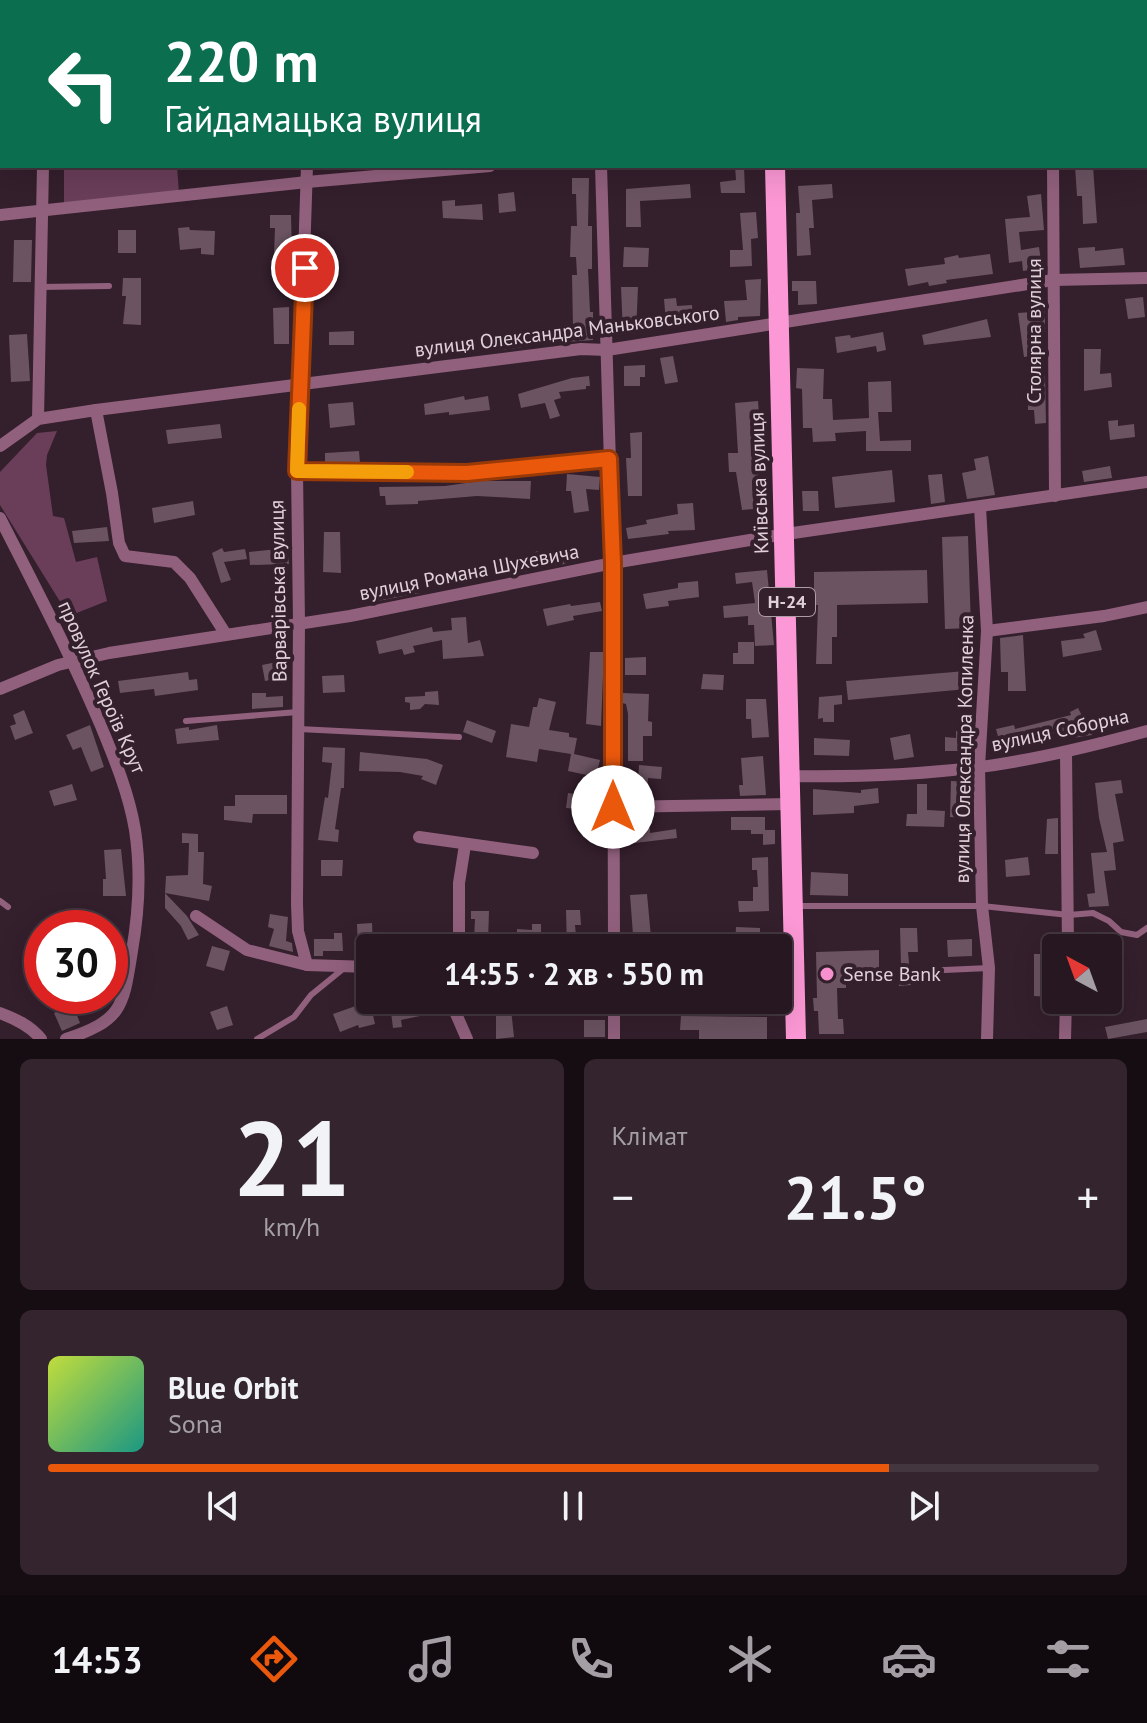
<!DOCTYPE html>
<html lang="uk">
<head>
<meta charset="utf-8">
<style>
	:root { --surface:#271721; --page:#33242e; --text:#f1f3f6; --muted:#a49fa5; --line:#43363f; --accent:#ea580c }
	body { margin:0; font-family:"PT Sans",sans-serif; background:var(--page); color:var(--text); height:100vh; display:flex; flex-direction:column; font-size:30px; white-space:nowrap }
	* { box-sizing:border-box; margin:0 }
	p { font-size:26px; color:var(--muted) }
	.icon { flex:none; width:44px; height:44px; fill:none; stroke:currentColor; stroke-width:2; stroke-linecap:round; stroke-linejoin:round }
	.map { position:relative; height:1039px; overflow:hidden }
	.details { display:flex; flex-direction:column; gap:20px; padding:20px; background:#150d12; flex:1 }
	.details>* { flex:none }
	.top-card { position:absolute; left:0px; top:0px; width:1148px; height:168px; box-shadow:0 8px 32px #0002,0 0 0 2px var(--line); background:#0b6e4f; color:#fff; overflow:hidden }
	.needle { width:52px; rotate:319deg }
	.fabs { position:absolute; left:1042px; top:934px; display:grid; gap:16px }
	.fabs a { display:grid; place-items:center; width:80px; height:80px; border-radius:8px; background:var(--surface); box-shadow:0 8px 32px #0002,0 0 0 2px var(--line); font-size:40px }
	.speed { position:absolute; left:24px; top:910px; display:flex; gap:16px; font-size:40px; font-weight:700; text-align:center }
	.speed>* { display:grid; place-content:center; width:104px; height:104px; border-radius:50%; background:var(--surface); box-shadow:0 8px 32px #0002,0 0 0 2px var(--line); line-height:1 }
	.speed .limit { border:12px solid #d22; background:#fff; color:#111 }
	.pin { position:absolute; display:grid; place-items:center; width:68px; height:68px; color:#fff; margin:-34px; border:4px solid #fff; border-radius:50%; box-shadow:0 2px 8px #0007 }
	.me { position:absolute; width:88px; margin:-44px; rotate:0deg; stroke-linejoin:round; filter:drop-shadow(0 0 6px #0008) }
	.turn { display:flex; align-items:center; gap:28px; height:168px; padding:0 32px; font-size:36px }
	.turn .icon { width:104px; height:104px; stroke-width:2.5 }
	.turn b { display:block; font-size:56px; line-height:68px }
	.big { font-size:60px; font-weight:700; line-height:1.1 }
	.details .widget { flex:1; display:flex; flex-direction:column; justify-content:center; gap:12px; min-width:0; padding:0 28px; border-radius:12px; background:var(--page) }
	.details .dial { align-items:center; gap:0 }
	.dial b { font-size:104px; line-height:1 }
	.song { display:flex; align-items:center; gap:24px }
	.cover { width:96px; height:96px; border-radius:12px; background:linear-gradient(135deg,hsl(70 70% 55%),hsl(170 70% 35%)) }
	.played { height:8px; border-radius:4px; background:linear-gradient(90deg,var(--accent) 80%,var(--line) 80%) }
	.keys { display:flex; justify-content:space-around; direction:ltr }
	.heat { display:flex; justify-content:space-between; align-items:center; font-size:44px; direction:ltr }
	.details .tiles { flex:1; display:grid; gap:20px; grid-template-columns:1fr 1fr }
	.widget:last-child { grid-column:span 2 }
	.trip { position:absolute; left:356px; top:934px; width:436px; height:80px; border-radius:8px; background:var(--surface); box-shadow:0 8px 32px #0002,0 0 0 2px var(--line); font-weight:700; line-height:80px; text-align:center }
	.menu { display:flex; height:128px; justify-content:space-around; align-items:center; background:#10090d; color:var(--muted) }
	.menu .icon { width:56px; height:56px }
	.menu .active { color:var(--accent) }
	.menu b { font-size:36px; color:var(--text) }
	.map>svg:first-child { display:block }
	.green { fill:#6a3e59 }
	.building { fill:#6b5361 }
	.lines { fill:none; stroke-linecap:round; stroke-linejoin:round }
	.service { stroke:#91607d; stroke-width:6 }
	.minor { stroke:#91607d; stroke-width:12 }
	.primary { stroke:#fc98d5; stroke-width:20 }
	.route-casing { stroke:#983908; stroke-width:20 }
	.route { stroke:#ea580c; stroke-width:14 }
	.slow { stroke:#f59e0b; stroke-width:14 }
	.poi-dot { fill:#f690cf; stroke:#341f2c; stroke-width:3 }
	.labels { text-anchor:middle; stroke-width:8; stroke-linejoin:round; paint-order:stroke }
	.shield { fill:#341f2c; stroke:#ac9ca5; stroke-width:2 }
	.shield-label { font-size:18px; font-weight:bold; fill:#e0d1d9 }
	.street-label { font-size:20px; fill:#e0d1d9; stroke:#341f2c }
	.poi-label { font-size:20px; fill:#e0d1d9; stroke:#341f2c; text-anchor:start }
</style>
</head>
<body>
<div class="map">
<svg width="1147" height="1039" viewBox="0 0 1147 1039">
	<rect width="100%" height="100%" fill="#341f2c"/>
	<!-- green -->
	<g class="green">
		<polygon points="64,166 177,166 179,194 64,206"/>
		<polygon points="57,431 47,455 46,465 53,516 64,518 76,562 97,557 107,601 69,616 0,505 0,472 37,433"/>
	</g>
	<!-- building -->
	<g class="building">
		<polygon points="735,166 744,166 745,193 721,193 720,182 736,180"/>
		<polygon points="1075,166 1093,166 1097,223 1083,224 1082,196 1077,196"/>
		<polygon points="572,178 589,178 588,226 592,226 592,269 588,269 590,312 593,312 593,340 565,342 565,329 573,329 572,275 577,275 576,257 570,257 571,226 577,226 576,194 572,194"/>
		<polygon points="690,184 691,198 640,201 641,227 626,227 626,189"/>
		<polygon points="832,184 833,198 812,200 814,228 809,228 811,255 797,256 796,213 800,213 798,186"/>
		<polygon points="514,192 516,211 499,213 498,194"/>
		<polygon points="1041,194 1044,230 1019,232 1021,250 1039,247 1042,268 1023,271 1022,261 1009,263 1005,219 1030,217 1027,196"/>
		<polygon points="455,200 455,206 482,204 483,220 443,218 442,201"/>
		<polygon points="756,212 758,238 751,239 752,266 730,267 730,250 743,250 740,213"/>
		<polygon points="270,215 291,215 292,255 274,255 275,228 270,228"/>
		<polygon points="189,227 190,230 215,231 214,255 201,254 201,248 180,250 178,228"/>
		<rect x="118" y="230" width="18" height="23"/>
		<polygon points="14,240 32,240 31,282 13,282"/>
		<polygon points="624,247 649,248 648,267 623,267"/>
		<polygon points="1095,247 1095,251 1123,248 1125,265 1080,268 1078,248"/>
		<polygon points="990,254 993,274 946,280 947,283 929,286 928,282 908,286 905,269 945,264 944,258 958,255 959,258"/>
		<polygon points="123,278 141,278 141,325 123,324 126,296 122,296"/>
		<polygon points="761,279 760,316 738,317 738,320 726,322 724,301 747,300 745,280"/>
		<polygon points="792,281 816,281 817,304 798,305 798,291 792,291"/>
		<polygon points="621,287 638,287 636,333 623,334"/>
		<polygon points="1143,297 1145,317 1128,319 1125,299"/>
		<polygon points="676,298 677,306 692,305 693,320 666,323 664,299"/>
		<polygon points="289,307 289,344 274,344 273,308"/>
		<polygon points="1045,311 1045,332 1034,333 1036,355 1024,357 1018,313"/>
		<polygon points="987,319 991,337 924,345 922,335"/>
		<polygon points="354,331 354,345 329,345 329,332"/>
		<polygon points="883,332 886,350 877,352 876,346 837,353 835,337 850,335 851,338"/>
		<polygon points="27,334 30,381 11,382 9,335"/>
		<polygon points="530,336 531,346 500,350 500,338"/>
		<polygon points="1084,349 1101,349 1100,374 1111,373 1112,387 1084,391"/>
		<polygon points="673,356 678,382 665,384 660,358"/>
		<polygon points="645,365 645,377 640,377 640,386 624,386 624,366"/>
		<polygon points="797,368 824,369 823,399 832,399 833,420 869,418 868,382 891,381 892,412 878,412 880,441 911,440 911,451 866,451 866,431 835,433 836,441 813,442 812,428 803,428 802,389 796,388"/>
		<polygon points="1029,375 1045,375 1046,423 1035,424 1034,410 1028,410"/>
		<polygon points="589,376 590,386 586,386 586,389 559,392 561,398 554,400 560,416 550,419 545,403 521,408 518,394 572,378"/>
		<polygon points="464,396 465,400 488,396 490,410 449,415 449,412 425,415 424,404"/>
		<polygon points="758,401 761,439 758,439 759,483 752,483 754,509 742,510 736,472 729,472 728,453 738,453 735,403"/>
		<polygon points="353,402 355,425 330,428 328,404"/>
		<polygon points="1118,420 1118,426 1134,424 1135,437 1110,440 1108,421"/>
		<polygon points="220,424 222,438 168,444 166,430"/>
		<polygon points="642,432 642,496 628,496 626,458 631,458 630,433"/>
		<polygon points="359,451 360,463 325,462 325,453"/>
		<polygon points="988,456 995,495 967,499 962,473 976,470 974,459"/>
		<polygon points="1110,466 1112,478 1084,482 1082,471"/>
		<polygon points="892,470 895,502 835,508 832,477"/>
		<polygon points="567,474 600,477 599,490 586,489 589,511 574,513 571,491 566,491"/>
		<polygon points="942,474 945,502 931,504 928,475"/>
		<polygon points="480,481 531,481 530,499 477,496 418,501 418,504 386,505 385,496 380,496 379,487 445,486"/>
		<polygon points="802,491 818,491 819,511 803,511"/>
		<polygon points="193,501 195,515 154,523 152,508"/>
		<polygon points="693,503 695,530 668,531 669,534 628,539 626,528 647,524 646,520 678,514 677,504"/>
		<polygon points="107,527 109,541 74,543 72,531"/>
		<polygon points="324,532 340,532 341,573 323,572"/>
		<polygon points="968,536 971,628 945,629 942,537"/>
		<polygon points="222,548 224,552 245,549 247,559 224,562 231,580 221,583 212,553"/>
		<polygon points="287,548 289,564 250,565 249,552"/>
		<polygon points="565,550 566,555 578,552 580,561 508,575 506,568 528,562 526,555 538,551 540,556"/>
		<polygon points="767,570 774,645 755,646 754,625 748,625 748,616 724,618 723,606 755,603 752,582 736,584 735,573"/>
		<polygon points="927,570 928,603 837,605 837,637 832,637 832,664 816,664 818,605 814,605 814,572"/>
		<polygon points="698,581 699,597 668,601 669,606 646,609 643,594 678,588 678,583"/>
		<polygon points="418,583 420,593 378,601 375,588 394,584 395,589"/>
		<polygon points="600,602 602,611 573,616 574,620 547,626 543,609 570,604 571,606"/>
		<polygon points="466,617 468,643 480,640 484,656 443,659 442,640 413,646 415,652 404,655 402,649 379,654 376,641 432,627 433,632 452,630 451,618"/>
		<polygon points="1096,630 1102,650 1063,657 1061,641 1085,638 1083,634"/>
		<polygon points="1023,635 1026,691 1008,691 1008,672 1001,672 1000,638"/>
		<polygon points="738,642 754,642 754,664 733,664 733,653 738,653"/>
		<polygon points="590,652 604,652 601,726 586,724"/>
		<polygon points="646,657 646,675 625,675 625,658"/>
		<polygon points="282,661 286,677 265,681 262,665"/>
		<polygon points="966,671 967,689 848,700 846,681"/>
		<polygon points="188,672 189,680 197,679 198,690 155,696 154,689 120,693 118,681"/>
		<polygon points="703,674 724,675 723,690 701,689"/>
		<polygon points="344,675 345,692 323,693 322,676"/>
		<polygon points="438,691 439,705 425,704 420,709 410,710 410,703 405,702 405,697 425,696 425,692"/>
		<polygon points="252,693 266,693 266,697 283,696 283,707 252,709"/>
		<polygon points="622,693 649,694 648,721 652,722 652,736 643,736 643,761 628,761 628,714 626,704 622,703"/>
		<polygon points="842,695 842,704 834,705 834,722 823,722 823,718 818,719 819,697"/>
		<polygon points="539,698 556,702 549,730 569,733 569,737 577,738 574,754 600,760 596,777 568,771 571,754 539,749 537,762 506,757 511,724 529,727 533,707 537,707"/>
		<polygon points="746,699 766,699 769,737 752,738 751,719 746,719"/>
		<polygon points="1078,708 1092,735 1073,738 1072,731 1000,744 996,729 1014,725 1015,729 1071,715 1070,712"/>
		<polygon points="24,710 33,733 15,740 10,726 16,724 13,715"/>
		<polygon points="467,720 496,731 492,743 463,732"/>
		<polygon points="90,725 104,767 91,772 81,747 73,750 66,735"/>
		<polygon points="217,725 219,740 177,744 175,729 189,727 189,730"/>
		<polygon points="956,731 968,732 967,751 945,751 945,737 956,738"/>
		<polygon points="910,734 914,757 894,760 890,738"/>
		<polygon points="814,738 850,740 849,756 814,755"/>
		<polygon points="323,747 345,748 344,788 341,788 335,829 339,830 338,842 318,840 325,797 328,798 332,763 322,762"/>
		<polygon points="360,752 427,759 443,765 436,785 421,779 423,776 400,772 359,771"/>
		<polygon points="763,756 766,795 740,796 739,785 743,785 741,758"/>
		<polygon points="639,765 662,767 661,779 648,778 647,794 627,793 628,783 638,784"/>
		<polygon points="1121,780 1123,793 1115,794 1124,841 1113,843 1116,870 1104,871 1109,906 1089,907 1087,894 1095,893 1091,853 1107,852 1099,818 1095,783"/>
		<polygon points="951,781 969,782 967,818 950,817"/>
		<polygon points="72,784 77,800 54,806 49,791"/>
		<polygon points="917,784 927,784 927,810 945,811 944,827 906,826 907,814 917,814"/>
		<polygon points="878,788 879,803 854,806 854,813 813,815 813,789 861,793 861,790"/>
		<polygon points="568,793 590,796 588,810 566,808"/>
		<polygon points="235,795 287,795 287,814 253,814 252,823 224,820 224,806 235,806"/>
		<polygon points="731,817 765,817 765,830 775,830 775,844 763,845 763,834 751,834 751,830 731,830"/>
		<polygon points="1058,818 1058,854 1045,854 1047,819"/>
		<polygon points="650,828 650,833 676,829 677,838 626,844 625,829"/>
		<polygon points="182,833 198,834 198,852 204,852 203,884 212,886 209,901 165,893 166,876 188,875 189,843 182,843"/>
		<polygon points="121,849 126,896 103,896 103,879 106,879 104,850"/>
		<polygon points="768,857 769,911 739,912 738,901 753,901 753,887 758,887 757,870 752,870 752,858"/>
		<polygon points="1028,857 1030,875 1006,877 1005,860"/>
		<polygon points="321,860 343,860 342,876 321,876"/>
		<polygon points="811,872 848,874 848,896 810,895"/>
		<polygon points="165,893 187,916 199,935 188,940 181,926 165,908"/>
		<polygon points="647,894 652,948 634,948 630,895"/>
		<polygon points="566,910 580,910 581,925 575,925 577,947 567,948"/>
		<polygon points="471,911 489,911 488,942 474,941 475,919 471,919"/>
		<polygon points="270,914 288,917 286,941 292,943 293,952 269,946 274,929 268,927"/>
		<polygon points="372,923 373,948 358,951 357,924"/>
		<polygon points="532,924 541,924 541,942 517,942 517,929 532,930"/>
		<polygon points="736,927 760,928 760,948 735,948"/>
		<polygon points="900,928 917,928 918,952 908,952 911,985 899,986 897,966 901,966"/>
		<polygon points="334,933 342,933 343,951 323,951 323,956 314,956 314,939 334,939"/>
		<polygon points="972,939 972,956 948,957 947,940"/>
		<polygon points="212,946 230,951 224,971 206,966"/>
		<polygon points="1053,949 1055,997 1034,996 1034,954 1043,954 1042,950"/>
		<polygon points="879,950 879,973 859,974 859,981 846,981 846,988 837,988 838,1019 843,1019 844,1034 819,1034 818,1011 814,1011 813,998 817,998 816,952"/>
		<polygon points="403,1000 416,1000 420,1016 401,1020 402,1027 393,1028 391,1012 405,1010"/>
		<polygon points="496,1000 522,1000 523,1008 511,1009 514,1037 496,1039"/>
		<polygon points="370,1001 375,1024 359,1028 358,1025 340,1032 333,1014"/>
		<polygon points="665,1001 666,1015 640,1016 640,1002"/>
		<polygon points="73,1005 80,1023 62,1031 54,1013"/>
		<polygon points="227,1006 233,1025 217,1030 210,1012"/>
		<polygon points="681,1016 767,1017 767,1039 699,1039 699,1030 680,1030"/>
		<polygon points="1147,1019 1147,1032 1108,1039 1105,1027"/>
		<rect x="584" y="1020" width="21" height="17"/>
	</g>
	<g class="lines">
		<!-- service -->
		<g class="service">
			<polyline points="40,287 109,286"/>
			<polyline points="186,721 298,712"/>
			<polyline points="299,729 459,737"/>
			<polyline points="0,901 8,907"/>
			<polyline points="796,906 982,906 1069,915 1093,913 1109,921 1121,932 1137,935 1147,928"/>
			<polyline points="922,971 989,968"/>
			<polyline points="257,1039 294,1017 311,995 343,969"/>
		</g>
		<!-- minor -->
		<g class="minor">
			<polyline points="311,0 311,2"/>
			<polyline points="601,0 601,2"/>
			<polyline points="1052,0 1052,2"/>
			<polyline points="49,2 49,0"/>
			<polyline points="0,5 2,5"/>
			<polyline points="601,166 613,563 614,948"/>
			<polyline points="1053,166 1055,496"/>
			<polyline points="0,215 307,182 490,166"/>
			<polyline points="96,410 112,493 119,543 125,556 174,562 190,578 225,633"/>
			<polyline points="38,419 43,166"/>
			<polyline points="0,446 38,419 96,410 581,349 607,350 1053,280 1147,278"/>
			<polyline points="297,471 467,473 609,459"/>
			<polyline points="980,507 987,631 979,767 982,906 989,968 987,1039"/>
			<path d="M0 518C35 587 71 655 101 726 115 760 129 794 135 830 141 870 139 911 132 951 123 1007 123 1020 66 1039"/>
			<polyline points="987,631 1104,616 1147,607"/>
			<polyline points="0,689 58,665 109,653 350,616 613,563 786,534 1147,482"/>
			<polyline points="1066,752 1068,948"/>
			<path d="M789 776C852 777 917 775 979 767 1036 760 1092 746 1147 731"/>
			<polyline points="613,807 790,804"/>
			<polyline points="419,837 533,853"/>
			<polyline points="196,916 247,950 307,965 370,967"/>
			<polyline points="459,948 459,883 465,845"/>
			<polyline points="307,965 298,931 297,904 299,622 297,471 307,166"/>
			<polyline points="450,1000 467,1039"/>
			<polyline points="614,1000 614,1039"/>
			<path d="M0 1013C16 1019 31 1026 41 1039"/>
			<polyline points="1065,1039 1066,1000"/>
		</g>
		<!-- primary -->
		<g class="primary">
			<polyline points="770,0 770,2"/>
			<polyline points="775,166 796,1039"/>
		</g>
	</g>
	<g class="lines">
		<!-- route casing -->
		<g class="route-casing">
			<polyline id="route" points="305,268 297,471 467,473 609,459 613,563 613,807"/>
		</g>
		<!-- route -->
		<use href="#route" class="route"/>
		<!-- slow -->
		<polyline class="slow" points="299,409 297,471 407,472"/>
	</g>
	<!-- markers -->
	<circle class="poi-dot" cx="827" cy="974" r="8"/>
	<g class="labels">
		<!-- shield labels -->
		<rect class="shield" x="759" y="588" width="56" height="28" rx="6"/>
		<g class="shield-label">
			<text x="787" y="608">Н-24</text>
		</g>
		<!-- street labels -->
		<g class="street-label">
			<text transform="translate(567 331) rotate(-7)" y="7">вулиця Олександра Маньковського</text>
			<text transform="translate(1034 331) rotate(-90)" y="7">Столярна вулиця</text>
			<text transform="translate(759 483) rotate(-92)" y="7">Київська вулиця</text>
			<text transform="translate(469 572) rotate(-11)" y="7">вулиця Романа Шухевича</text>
			<text transform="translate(278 591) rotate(-91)" y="7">Варварівська вулиця</text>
			<text transform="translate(102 687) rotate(66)" y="7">провулок Героїв Крут</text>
			<text transform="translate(1060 730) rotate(-12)" y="7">вулиця Соборна</text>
			<text transform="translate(964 749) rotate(-89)" y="7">вулиця Олександра Копиленка</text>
		</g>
		<!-- poi labels -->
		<g class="poi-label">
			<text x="843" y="981">Sense Bank</text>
		</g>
	</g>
</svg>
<div class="fabs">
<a><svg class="needle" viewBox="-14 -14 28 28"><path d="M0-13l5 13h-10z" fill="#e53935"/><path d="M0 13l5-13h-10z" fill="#a49fa5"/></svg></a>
</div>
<div class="speed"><div class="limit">30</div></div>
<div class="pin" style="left:305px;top:268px;background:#d93025"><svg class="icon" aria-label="arrive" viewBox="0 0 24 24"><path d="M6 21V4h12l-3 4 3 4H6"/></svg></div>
<svg class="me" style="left:613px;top:807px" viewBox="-20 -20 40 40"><circle r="19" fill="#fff"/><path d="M0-13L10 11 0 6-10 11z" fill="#ea580c"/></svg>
<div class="trip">14:55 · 2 хв · 550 m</div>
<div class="top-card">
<div class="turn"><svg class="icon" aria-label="left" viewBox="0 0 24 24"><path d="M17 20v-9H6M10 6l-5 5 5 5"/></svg><div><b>220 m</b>Гайдамацька вулиця</div></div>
</div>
</div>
<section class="details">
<div class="tiles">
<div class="widget dial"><b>21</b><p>km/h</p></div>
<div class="widget"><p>Клімат</p>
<div class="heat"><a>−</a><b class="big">21.5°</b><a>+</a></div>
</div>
<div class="widget">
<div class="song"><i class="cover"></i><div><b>Blue Orbit</b><p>Sona</p></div></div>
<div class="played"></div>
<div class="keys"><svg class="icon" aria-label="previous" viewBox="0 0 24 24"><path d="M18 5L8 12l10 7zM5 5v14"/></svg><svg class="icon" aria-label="pause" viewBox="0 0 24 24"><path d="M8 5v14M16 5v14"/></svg><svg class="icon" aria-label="next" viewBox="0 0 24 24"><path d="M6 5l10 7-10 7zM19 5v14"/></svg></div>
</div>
</div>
</section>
<nav class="menu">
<b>14:53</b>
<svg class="icon active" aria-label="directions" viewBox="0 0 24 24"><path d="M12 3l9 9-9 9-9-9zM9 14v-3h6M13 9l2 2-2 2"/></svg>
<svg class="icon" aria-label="music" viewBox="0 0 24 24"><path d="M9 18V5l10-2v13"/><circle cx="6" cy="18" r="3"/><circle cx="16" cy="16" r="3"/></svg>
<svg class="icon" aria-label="phone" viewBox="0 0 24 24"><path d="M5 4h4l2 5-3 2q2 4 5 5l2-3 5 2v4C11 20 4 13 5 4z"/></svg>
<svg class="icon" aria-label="climate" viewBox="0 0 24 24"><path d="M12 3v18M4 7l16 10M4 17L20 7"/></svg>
<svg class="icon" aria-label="car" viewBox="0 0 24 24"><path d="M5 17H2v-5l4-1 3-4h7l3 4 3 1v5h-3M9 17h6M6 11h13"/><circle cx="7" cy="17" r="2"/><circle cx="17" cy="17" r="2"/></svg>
<svg class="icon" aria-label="filters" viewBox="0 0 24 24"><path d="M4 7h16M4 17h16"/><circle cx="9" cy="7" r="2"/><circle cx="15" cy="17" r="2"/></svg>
</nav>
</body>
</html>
